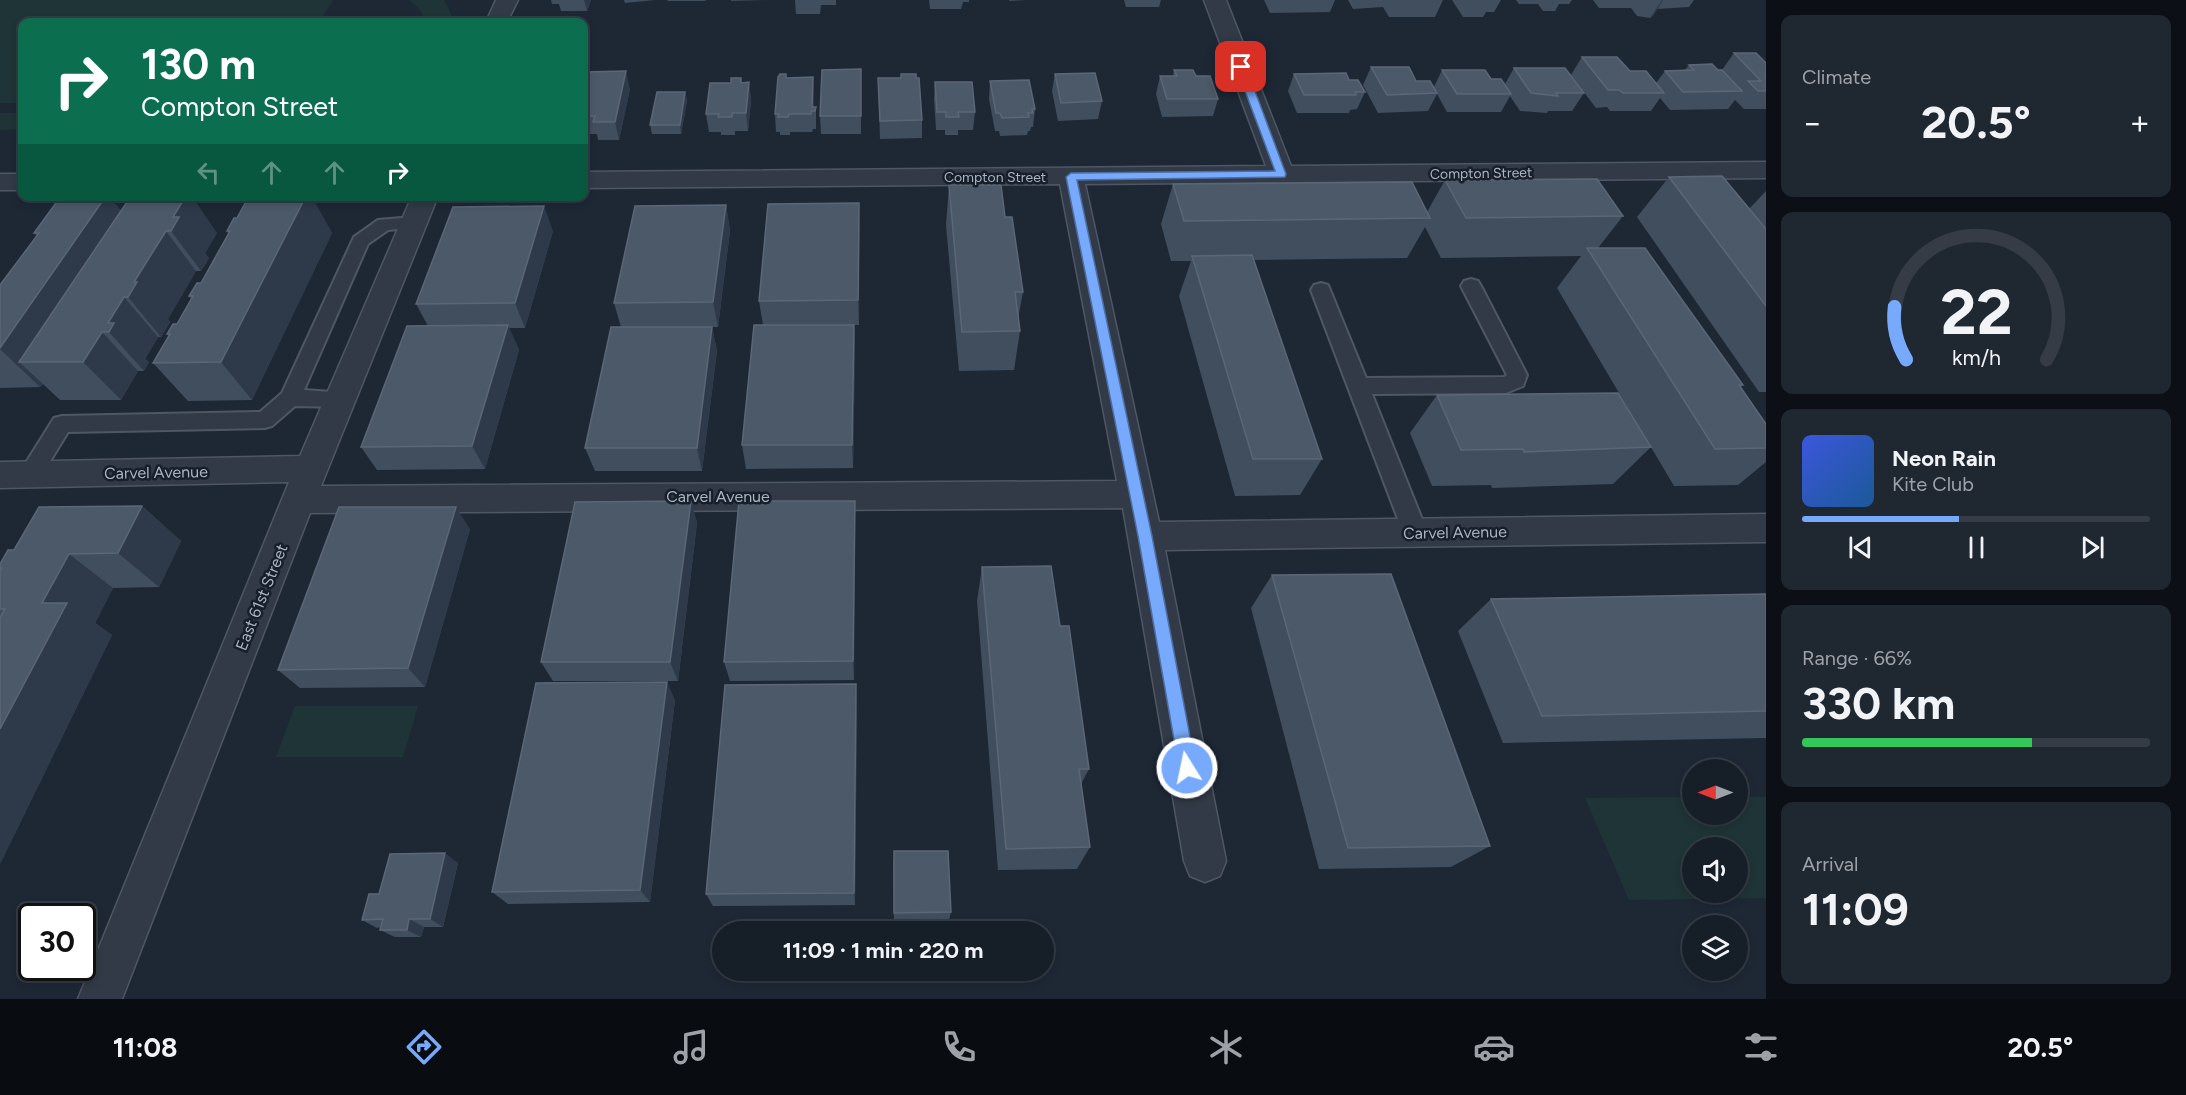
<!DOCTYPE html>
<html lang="en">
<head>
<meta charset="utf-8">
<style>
	:root { --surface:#161e28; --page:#1f2730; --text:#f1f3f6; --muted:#9ea2a8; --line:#353c45; --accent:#77aafc }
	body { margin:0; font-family:Figtree,sans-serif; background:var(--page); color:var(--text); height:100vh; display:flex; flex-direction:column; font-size:22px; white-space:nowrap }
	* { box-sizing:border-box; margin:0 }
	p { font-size:20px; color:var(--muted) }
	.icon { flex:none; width:33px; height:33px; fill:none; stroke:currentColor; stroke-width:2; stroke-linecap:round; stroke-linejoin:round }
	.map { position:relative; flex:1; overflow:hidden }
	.drawer { display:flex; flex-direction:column; gap:15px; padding:15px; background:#0c1016; width:420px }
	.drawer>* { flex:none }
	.top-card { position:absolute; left:18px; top:18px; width:570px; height:183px; border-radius:12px; box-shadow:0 3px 9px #0003,0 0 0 2px var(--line); background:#0b6e4f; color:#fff; overflow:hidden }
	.needle { width:39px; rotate:270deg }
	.buttons { position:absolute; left:1682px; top:759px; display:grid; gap:12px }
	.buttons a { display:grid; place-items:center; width:66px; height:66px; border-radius:50%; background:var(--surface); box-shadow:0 3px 9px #0003,0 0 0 2px var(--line); font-size:30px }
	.speed { position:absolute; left:18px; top:903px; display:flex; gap:12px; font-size:30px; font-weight:700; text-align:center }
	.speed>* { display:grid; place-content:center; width:78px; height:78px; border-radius:50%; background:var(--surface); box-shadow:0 3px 9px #0003,0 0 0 2px var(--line); line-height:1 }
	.speed .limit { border:3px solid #111; border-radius:9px; background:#fff; color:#111 }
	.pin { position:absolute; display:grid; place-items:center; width:51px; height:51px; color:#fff; margin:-26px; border-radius:12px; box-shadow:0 3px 9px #0006 }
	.me { position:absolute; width:66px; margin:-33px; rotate:350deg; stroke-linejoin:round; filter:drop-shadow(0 0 4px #0008) }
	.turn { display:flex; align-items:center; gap:21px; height:126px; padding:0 24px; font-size:27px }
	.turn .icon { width:78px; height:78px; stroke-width:2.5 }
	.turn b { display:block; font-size:42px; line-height:51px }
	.lanes { display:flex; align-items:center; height:57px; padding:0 24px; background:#0003; justify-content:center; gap:30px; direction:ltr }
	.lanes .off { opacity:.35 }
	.big { font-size:45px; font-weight:700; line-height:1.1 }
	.drawer .tile { flex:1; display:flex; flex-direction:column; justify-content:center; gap:9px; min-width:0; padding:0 21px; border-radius:12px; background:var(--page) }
	.drawer .dial { align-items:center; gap:0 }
	.dial svg { height:156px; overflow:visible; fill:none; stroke:var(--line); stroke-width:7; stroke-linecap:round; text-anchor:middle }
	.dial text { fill:var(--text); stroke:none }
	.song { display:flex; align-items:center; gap:18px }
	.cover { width:72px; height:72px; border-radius:9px; background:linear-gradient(135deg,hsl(230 70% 55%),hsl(210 70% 35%)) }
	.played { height:6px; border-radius:3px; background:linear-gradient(90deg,var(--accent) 45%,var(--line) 45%) }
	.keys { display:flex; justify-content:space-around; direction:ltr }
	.heat { display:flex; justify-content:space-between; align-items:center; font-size:33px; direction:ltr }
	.charge { height:9px; border-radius:4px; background:linear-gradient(90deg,#34c759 66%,var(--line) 0) }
	.trip { position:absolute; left:712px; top:921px; width:342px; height:60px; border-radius:30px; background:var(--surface); box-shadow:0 3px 9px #0003,0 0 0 2px var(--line); font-weight:700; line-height:60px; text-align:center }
	.tabs { display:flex; height:96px; justify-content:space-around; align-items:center; background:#090c10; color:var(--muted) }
	.tabs .icon { width:42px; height:42px }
	.tabs .selected { color:var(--accent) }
	.tabs b { font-size:27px; color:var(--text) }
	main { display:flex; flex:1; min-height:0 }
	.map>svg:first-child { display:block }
	.green { fill:#1f3436; fill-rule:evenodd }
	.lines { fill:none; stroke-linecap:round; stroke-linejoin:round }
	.lane-casing { stroke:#4e5764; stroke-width:4 }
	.street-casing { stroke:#4e5764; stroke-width:3 }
	.lane { fill:#313a46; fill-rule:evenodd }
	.street { fill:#313a46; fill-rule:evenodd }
	.wall { fill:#414e5e }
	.shaded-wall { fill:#2e3a49 }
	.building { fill:#4c5969; stroke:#5b6777; stroke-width:1.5 }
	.route { fill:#77aafc; stroke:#4d6ea4; stroke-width:1.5 }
	.labels { text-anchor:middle; stroke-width:5; stroke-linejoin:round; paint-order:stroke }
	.far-street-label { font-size:14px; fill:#aab4c3; stroke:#171f2a }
	.street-label { font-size:16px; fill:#aab4c3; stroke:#171f2a }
</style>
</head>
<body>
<main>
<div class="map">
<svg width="1766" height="999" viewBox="0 0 1766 999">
	<rect width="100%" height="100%" fill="#1e2835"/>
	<!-- green -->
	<g class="green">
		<polygon points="0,0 333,0 319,22 22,22 22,103 0,103"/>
		<polygon points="410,0 444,0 452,16 452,22 425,22 422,12"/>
		<polygon points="0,113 22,113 22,129 0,130"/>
		<polygon points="295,706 418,706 403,757 276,757"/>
		<path d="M1692 797V814H1737V797H1766V898L1629 900 1585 798ZM1692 848H1737V892H1692Z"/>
	</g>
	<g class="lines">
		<!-- lane casing -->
		<g class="lane-casing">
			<g id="lane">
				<polygon points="413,217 419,219 422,223 419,227 388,230 368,244 304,390 346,393 349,399 346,405 339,407 295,406 272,426 265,428 68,432 38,481 30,484 22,481 19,475 22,469 54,418 62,416 260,412 282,393 354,237 378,220"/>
				<polygon points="1471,279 1478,281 1481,286 1527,375 1523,386 1506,393 1372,394 1427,532 1423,539 1415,542 1407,539 1403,532 1311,290 1314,285 1321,283 1328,285 1366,378 1504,377 1507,375 1461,286 1464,281"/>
			</g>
		</g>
		<!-- street casing -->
		<g class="street-casing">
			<g id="street">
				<polygon points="496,0 518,0 507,22 486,22"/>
				<polygon points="1204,0 1226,0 1291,166 1766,162 1766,178 1085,184 1159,522 1766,514 1766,542 1165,550 1226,861 1220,876 1205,882 1190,876 1184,861 1123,508 310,513 122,999 78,999 289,482 0,488 0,462 300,456 412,196 438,196 321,486 1117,481 1060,184 584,188 584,172 1266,166"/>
				<rect x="0" y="174" width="22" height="16"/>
			</g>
		</g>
		<!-- lane -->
		<use href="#lane" class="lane"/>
		<!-- street -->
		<use href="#street" class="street"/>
	</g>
	<!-- wall -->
	<g class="wall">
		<polygon points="551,0 591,0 587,11 561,11 559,4 552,4"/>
		<polygon points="624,0 655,0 625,3"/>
		<polygon points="667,0 706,0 705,1 668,1"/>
		<polygon points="731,0 768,0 731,1"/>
		<polygon points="795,0 836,0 836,5 821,5 820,14 796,14"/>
		<polygon points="929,0 969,0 969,2 963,2 961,9 930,9"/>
		<polygon points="1009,0 1027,0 1009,1"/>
		<polygon points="1124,0 1161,0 1159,7 1126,7"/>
		<polygon points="1264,0 1335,0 1330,12 1270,13"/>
		<polygon points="1348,0 1443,0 1435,17 1389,17 1383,7 1353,9"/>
		<polygon points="1452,0 1501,0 1494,12 1486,12 1483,17 1463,17"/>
		<polygon points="1516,0 1572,0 1569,4 1559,4 1555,11 1543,11 1538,4 1519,4"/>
		<polygon points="1593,0 1694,0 1689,7 1657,9 1653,16 1650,18 1637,16 1631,8 1599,8"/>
		<polygon points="1734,53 1766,63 1766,109 1744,109 1735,100 1728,109 1670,110 1660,98 1651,111 1610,111 1607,107 1596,108 1571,75 1582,57 1630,71 1656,83 1665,71 1684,71 1689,65 1722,70"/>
		<polygon points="1371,67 1434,87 1442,70 1491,79 1505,84 1514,68 1584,93 1572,111 1548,111 1547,113 1520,111 1510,96 1501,112 1447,112 1437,94 1428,111 1378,113 1363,85"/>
		<polygon points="861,69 861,134 821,134 820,116"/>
		<polygon points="1174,70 1196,76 1218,99 1213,116 1162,117 1156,94 1160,76 1173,76"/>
		<polygon points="584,72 630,89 619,140 598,140 597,134 584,134"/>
		<polygon points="1055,74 1102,101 1098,119 1058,121 1052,91"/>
		<polygon points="1294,74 1349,80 1365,92 1357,109 1350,110 1349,113 1297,113 1288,91"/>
		<polygon points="813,77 814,95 814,107 816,107 816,129 813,129 812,132 790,132 790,135 780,135 780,132 776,132 775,114 787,78"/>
		<polygon points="741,78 741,83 749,82 751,100 748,131 735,131 735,135 721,135 721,132 709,132 706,114 731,83"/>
		<polygon points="878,78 922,120 922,138 880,139"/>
		<polygon points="990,81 1035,109 1033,127 1031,127 1030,131 1028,131 1027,135 1000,136 999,131 995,131 989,99"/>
		<polygon points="935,82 975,112 973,130 958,130 958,135 945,135 945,130 936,130 934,99"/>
		<polygon points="685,92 687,101 681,134 652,134 650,125"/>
		<polygon points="1669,177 1749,209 1766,191 1766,392 1759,392 1637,217"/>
		<polygon points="1445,180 1623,216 1598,248 1743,385 1741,387 1766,424 1766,462 1738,485 1674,486 1557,288 1581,256 1441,258 1425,227 1407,258 1254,260 1322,459 1300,495 1235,496 1179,296 1191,261 1171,261 1161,224 1173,184 1427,212"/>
		<polygon points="949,185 1005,217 1023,292 1018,319 1020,331 1014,370 959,371 946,225"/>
		<polygon points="61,196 109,196 121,211 217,233 205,253 209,258 201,271 196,271 168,319 170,322 161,337 158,337 145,359 149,362 144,371 138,371 121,400 60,400 43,384 40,387 0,388 0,285 37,236 34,233"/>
		<polygon points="249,196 311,196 332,233 252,400 188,401 153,363 169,336 167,334 177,324 191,299 189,296 201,283 228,234 227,231 237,218"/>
		<polygon points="859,203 859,325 854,325 855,349 853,468 746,469 742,445 763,325 759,301"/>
		<polygon points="726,205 730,231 718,327 712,327 717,351 702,471 595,471 585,448 621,327 614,303"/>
		<polygon points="553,231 525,328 509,328 519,350 485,469 377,470 361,447 428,326 416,304"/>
		<polygon points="1437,395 1651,447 1613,484 1492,488 1491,485 1432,486 1410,433"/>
		<polygon points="691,501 697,523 678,681 553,681 541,662"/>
		<polygon points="142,506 181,541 159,587 113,588 95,623 112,635 0,864 0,564 14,550"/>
		<polygon points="855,523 854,680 730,681 724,662"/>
		<polygon points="470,529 425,687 300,688 278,670"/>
		<polygon points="982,567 1060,626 1089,769 1081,784 1090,847 1077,869 998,870 977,601"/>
		<polygon points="1272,575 1490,846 1451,867 1319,869 1251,608"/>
		<polygon points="1766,594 1766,738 1503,743 1458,631 1491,599"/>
		<polygon points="675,700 650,902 508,904 492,892"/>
		<polygon points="857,703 855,905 713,906 706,894"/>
		<polygon points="893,860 951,912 949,920 894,921"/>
		<polygon points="458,863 443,927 424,927 421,937 395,937 380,930 381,927 377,928 362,920 379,894"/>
	</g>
	<!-- shaded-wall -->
	<g class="shaded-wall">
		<polygon points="584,0 591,0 587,11"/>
		<polygon points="1662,0 1663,0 1653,16 1650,18"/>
		<polygon points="626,71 630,89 619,140 615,122"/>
		<polygon points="813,77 814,95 814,111 812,111"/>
		<polygon points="749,82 751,100 748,131 746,113"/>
		<polygon points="685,92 687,101 681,134 680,125"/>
		<polygon points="106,196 109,196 139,234 19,362 43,384 40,387 0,349 0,348"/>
		<polygon points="186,196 192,196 217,233 205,253 209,258 201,271 171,231 173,217"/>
		<polygon points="306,196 311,196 332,233 252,400 221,362"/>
		<polygon points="859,203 860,229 859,325 858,300"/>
		<polygon points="726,205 730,231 718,327 713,302"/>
		<polygon points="544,206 553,231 525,328 515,303"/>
		<polygon points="166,231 196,271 168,319 170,322 161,337 128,297 134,282"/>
		<polygon points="124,297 158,337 145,359 149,362 144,371 109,332 108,323"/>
		<polygon points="508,325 519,350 485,469 472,446"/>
		<polygon points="854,325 855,349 853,468 852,445"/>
		<polygon points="712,327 717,351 702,471 697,448"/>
		<polygon points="102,332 138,371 121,400 83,362"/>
		<polygon points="691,501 697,523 678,681 670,662"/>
		<polygon points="855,501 855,523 854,680 853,661"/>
		<polygon points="142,506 181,541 159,587 118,553"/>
		<polygon points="456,507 470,529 425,687 408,668"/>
		<polygon points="69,554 113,588 95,623 112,635 0,864 0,729 42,603"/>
		<polygon points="667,682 675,700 650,902 640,890"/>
		<polygon points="856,684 857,703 855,905 854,893"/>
		<polygon points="445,853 458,863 443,927 430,919"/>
		<polygon points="409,919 424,927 421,937 407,930"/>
	</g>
	<!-- building -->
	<g class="building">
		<polygon points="1734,53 1756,53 1766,63 1766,91 1758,91 1748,81 1761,81"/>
		<polygon points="1582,57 1617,57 1630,71 1646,71 1664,93 1623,93 1619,90 1608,90"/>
		<polygon points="1712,64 1718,70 1722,70 1742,91 1683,92 1665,71 1694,70 1689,65"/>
		<polygon points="1371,67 1409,67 1416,81 1430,81 1437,93 1387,95"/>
		<polygon points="1514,68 1565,68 1584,93 1556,93 1558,96 1531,93"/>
		<polygon points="861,69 861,116 820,116 822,70"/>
		<polygon points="1174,70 1193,70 1196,76 1210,76 1218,99 1167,99 1160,76 1177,76"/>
		<polygon points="1442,70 1485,70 1491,79 1501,79 1511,94 1457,94"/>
		<polygon points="626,71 615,122 593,122 595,116 584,116 584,97 586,88 584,88 584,72"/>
		<polygon points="1095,73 1102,101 1061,103 1055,74"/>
		<polygon points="1346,73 1349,80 1358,80 1365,92 1355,92 1356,95 1304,95 1294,74"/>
		<polygon points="780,74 786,74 786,78 813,77 812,107 816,107 815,111 811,111 811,114 789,114 788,117 778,117 779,114 775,114 778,77"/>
		<polygon points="901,74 916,74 916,78 919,78 922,120 880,121 878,78 901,78"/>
		<polygon points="731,78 741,78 741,83 749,82 746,113 732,113 732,117 718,117 719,114 706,114 710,83 731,83"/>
		<polygon points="1029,80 1035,109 1032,109 1033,113 1028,113 1029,117 1002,118 1000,113 996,113 990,81"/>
		<polygon points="935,82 972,82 975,112 958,112 959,117 946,117 946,112 937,112"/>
		<polygon points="657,92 685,92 680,125 650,125"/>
		<polygon points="1722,176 1766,229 1766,306 1669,177"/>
		<polygon points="1597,179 1623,216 1466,218 1445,180"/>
		<polygon points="1412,182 1430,218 1184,221 1173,184"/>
		<polygon points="949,185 1001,185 1005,217 1012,217 1023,292 1015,292 1020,331 962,332"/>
		<polygon points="61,196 106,196 0,348 0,285 39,233 34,233"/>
		<polygon points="131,196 186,196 173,217 179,217 171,231 166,231 134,282 137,282 128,297 124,297 108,323 114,323 109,332 102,332 83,362 19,362"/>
		<polygon points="249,196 306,196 221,362 153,363 170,334 167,334 173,324 177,324 193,296 189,296 197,283 201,283 230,231 227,231 234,218 237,218"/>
		<polygon points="859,203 858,300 759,301 768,204"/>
		<polygon points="726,205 713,302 614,303 635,206"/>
		<polygon points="544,206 515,303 416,304 453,207"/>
		<polygon points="1587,248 1645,248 1743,385 1739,385 1766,424 1766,448 1715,449"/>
		<polygon points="1252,255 1322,459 1253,459 1192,256"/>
		<polygon points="508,325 472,446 361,447 407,326"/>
		<polygon points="754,325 854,325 852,445 742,445"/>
		<polygon points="611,327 712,327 697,448 585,448"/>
		<polygon points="1618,393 1651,447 1524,452 1523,449 1461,450 1437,395"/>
		<polygon points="691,501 670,662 541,662 575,502"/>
		<polygon points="739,501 855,501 853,661 724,662"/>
		<polygon points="142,506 118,553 69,554 42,603 67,603 0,729 0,618 5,609 0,609 0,571 2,568 0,568 0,564 8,550 14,550 39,507"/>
		<polygon points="339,507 456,507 408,668 278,670"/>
		<polygon points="1051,566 1060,626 1069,626 1089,769 1079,769 1090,847 1006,849 982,567"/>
		<polygon points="1391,574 1490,846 1348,848 1272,575"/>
		<polygon points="1766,594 1766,711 1542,716 1491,599"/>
		<polygon points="667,682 640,890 492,892 536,683"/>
		<polygon points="856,684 854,893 706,894 725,685"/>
		<polygon points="894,851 948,851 951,912 894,913"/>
		<polygon points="445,853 430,919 409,919 407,930 380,930 383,919 362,920 369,894 379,894 390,854"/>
	</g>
	<!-- route -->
	<polygon class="route" points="1241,64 1246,67 1286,174 1285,177 1077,180 1152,536 1196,768 1193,774 1187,776 1182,774 1179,768 1138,536 1066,177 1071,173 1275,171 1236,67"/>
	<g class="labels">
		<!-- far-street labels -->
		<g class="far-street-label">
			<text transform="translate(1481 173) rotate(-1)" y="5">Compton Street</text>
			<text x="995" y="182">Compton Street</text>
		</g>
		<!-- street labels -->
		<g class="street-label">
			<text transform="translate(156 472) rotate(-1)" y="6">Carvel Avenue</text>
			<text x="718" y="502">Carvel Avenue</text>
			<text transform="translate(1455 532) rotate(-1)" y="6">Carvel Avenue</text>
			<text transform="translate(261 597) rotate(-68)" y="6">East 61st Street</text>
		</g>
	</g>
</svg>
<div class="buttons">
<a><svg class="needle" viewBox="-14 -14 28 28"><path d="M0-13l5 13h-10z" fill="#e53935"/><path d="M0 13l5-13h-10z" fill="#9ea2a8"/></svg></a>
<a><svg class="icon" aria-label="sound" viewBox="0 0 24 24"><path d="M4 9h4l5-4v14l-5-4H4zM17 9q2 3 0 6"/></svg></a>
<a><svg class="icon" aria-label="layers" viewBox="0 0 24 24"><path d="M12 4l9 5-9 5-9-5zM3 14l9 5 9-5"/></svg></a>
</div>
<div class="speed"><div class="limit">30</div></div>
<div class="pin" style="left:1241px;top:67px;background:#d93025"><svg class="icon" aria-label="arrive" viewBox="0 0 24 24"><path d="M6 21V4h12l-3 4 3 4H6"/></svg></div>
<svg class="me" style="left:1187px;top:768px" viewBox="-20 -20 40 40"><circle r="17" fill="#77aafc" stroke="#fff" stroke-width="3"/><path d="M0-11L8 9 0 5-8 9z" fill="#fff"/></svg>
<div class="trip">11:09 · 1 min · 220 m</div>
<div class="top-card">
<div class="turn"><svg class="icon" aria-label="right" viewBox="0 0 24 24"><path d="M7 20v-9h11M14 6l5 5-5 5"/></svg><div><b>130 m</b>Compton Street</div></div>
<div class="lanes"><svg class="icon off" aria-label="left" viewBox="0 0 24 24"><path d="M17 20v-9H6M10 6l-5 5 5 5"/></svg><svg class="icon off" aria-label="ahead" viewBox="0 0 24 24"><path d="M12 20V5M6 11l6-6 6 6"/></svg><svg class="icon off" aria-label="ahead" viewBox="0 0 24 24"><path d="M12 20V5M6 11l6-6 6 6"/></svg><svg class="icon" aria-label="right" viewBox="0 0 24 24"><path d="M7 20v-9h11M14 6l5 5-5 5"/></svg></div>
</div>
</div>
<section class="drawer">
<div class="tile"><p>Climate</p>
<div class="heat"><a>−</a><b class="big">20.5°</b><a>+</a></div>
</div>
<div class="tile dial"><svg viewBox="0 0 100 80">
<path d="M14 69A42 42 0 1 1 86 69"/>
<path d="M14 69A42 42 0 0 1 8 42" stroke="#77aafc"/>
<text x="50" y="56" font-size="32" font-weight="700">22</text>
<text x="50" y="72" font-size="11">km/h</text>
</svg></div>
<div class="tile">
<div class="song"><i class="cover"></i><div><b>Neon Rain</b><p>Kite Club</p></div></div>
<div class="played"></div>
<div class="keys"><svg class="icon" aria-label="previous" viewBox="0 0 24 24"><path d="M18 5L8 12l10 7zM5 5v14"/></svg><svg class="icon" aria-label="pause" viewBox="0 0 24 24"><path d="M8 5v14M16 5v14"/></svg><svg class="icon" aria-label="next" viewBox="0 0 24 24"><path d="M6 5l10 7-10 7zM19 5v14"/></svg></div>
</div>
<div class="tile"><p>Range · 66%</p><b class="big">330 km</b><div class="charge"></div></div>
<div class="tile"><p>Arrival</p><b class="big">11:09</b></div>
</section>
</main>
<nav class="tabs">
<b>11:08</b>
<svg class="icon selected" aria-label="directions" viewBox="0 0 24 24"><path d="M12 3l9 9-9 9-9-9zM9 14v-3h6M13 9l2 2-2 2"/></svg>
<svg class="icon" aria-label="music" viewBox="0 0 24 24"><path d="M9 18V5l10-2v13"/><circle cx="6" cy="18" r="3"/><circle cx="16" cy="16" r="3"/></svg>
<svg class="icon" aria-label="phone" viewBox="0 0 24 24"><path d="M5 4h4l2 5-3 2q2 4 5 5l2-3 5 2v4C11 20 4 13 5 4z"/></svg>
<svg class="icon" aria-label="climate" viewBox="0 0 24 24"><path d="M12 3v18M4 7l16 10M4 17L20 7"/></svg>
<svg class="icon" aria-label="car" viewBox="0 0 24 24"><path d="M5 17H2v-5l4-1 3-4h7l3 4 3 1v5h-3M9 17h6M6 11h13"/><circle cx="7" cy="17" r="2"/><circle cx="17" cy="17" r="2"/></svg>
<svg class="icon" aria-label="filters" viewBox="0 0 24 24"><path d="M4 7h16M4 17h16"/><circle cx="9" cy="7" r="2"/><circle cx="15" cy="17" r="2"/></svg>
<b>20.5°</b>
</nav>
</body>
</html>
